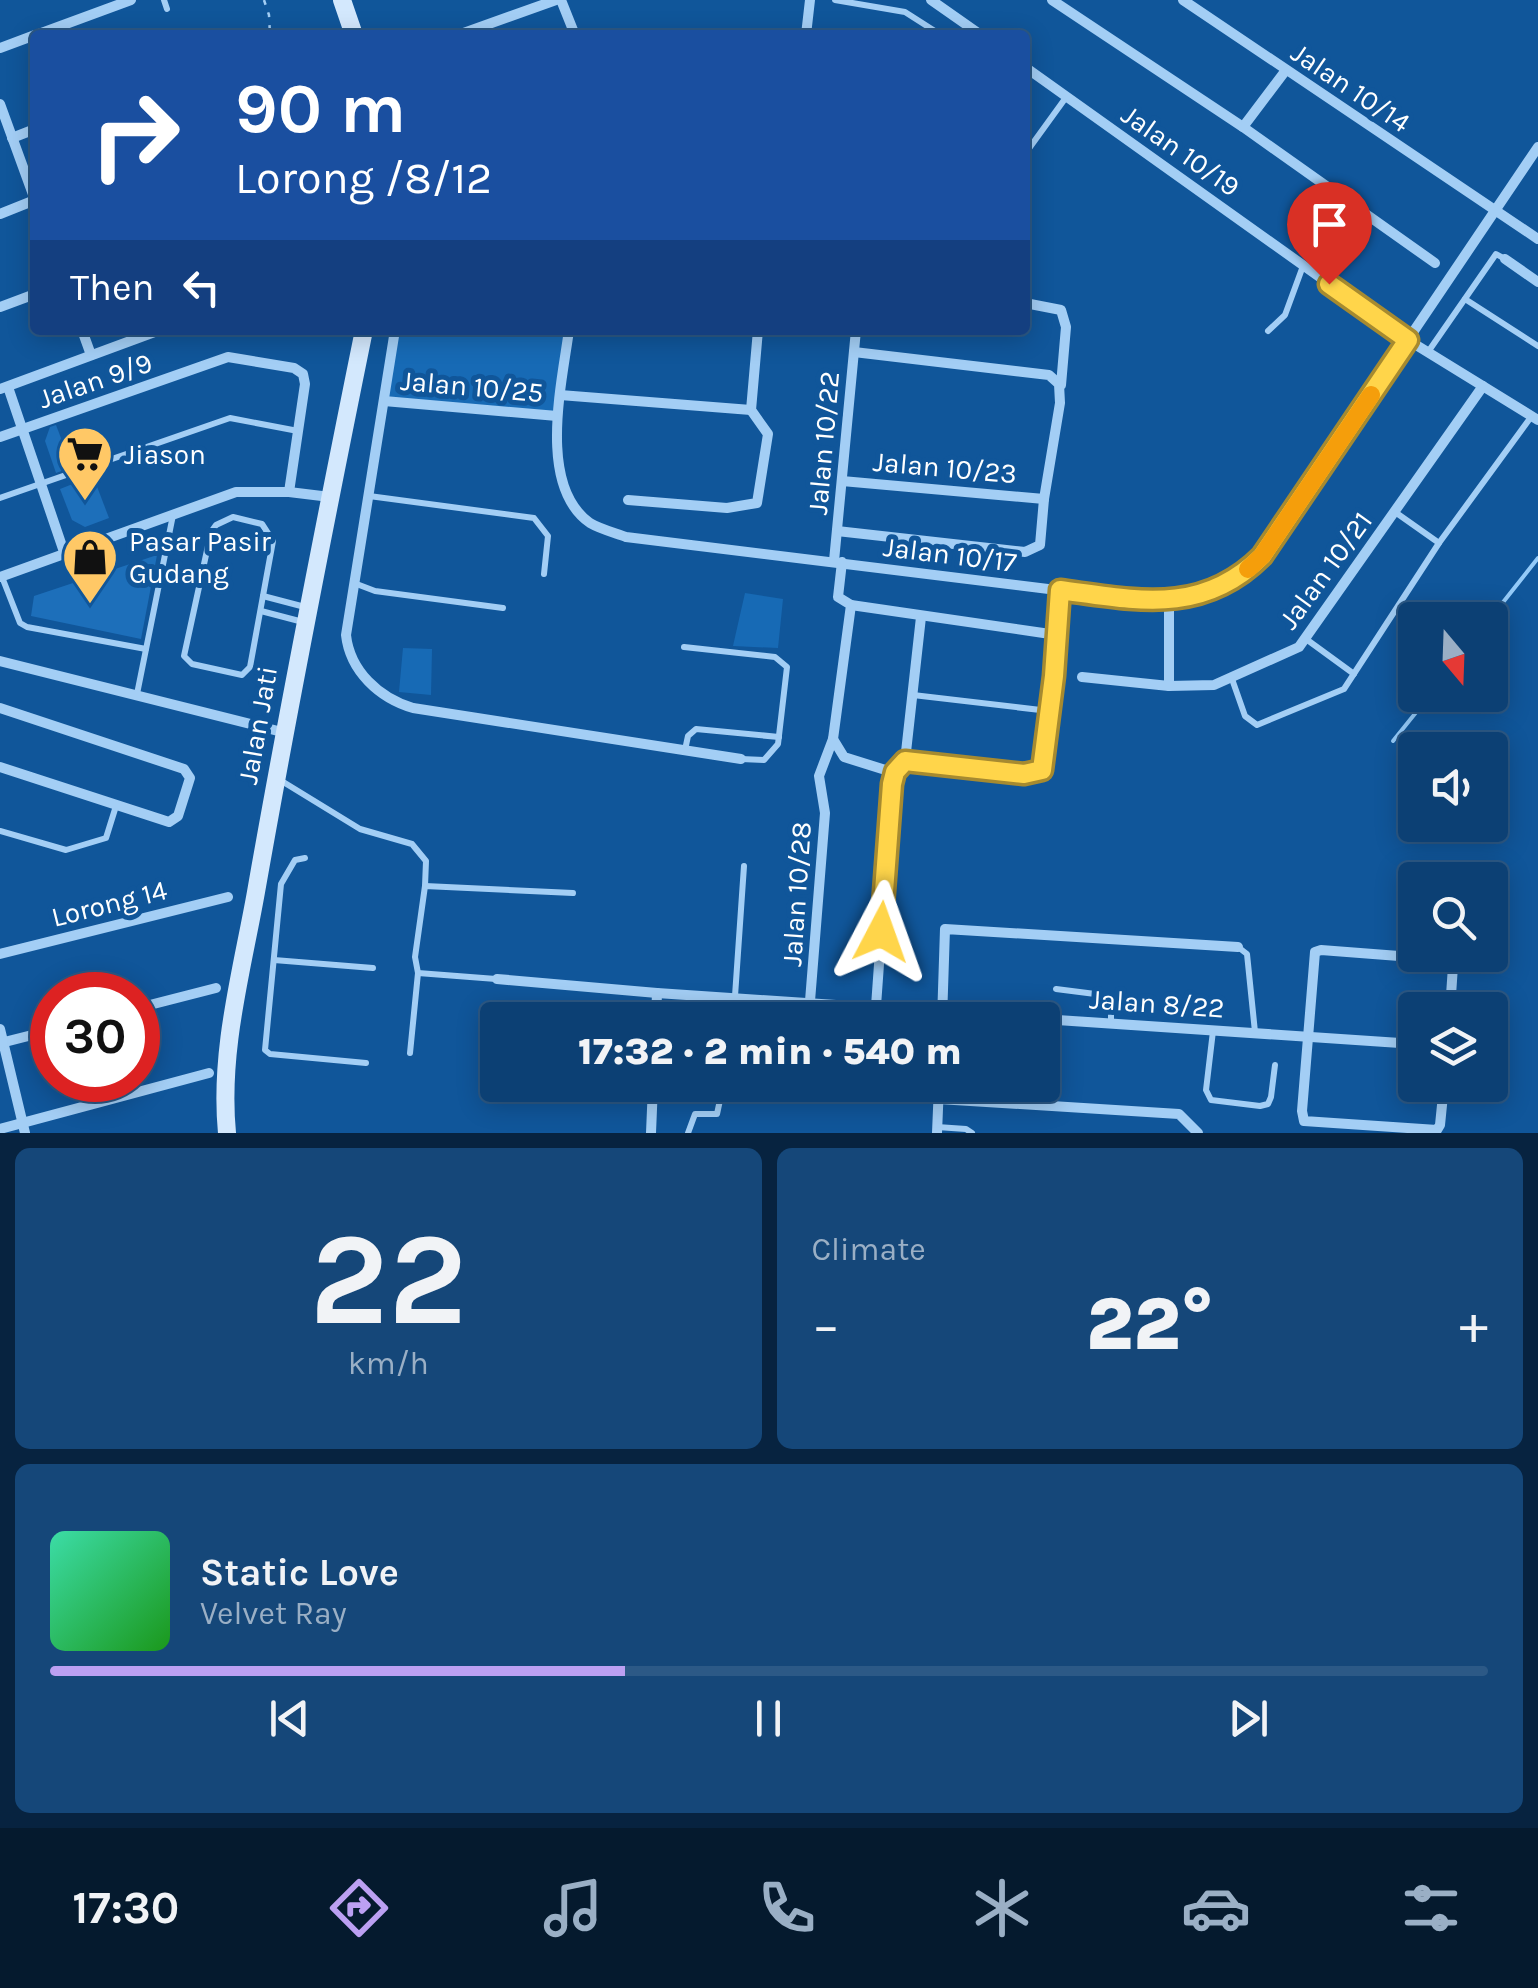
<!DOCTYPE html>
<html lang="en">
<head>
<meta charset="utf-8">
<style>
	:root { --surface:#0c4074; --page:#154779; --text:#f1f3f6; --muted:#9aafc5; --line:#2c5986; --accent:#bca0f2 }
	body { margin:0; font-family:Karla,sans-serif; background:var(--page); color:var(--text); height:100vh; display:flex; flex-direction:column; font-size:38px; white-space:nowrap }
	* { box-sizing:border-box; margin:0 }
	p { font-size:32px; color:var(--muted) }
	.icon { flex:none; width:55px; height:55px; fill:none; stroke:currentColor; stroke-width:2; stroke-linecap:round; stroke-linejoin:round }
	.map { position:relative; height:1133px; overflow:hidden }
	.sheet { display:flex; flex-direction:column; gap:15px; padding:15px; background:#072340; flex:1 }
	.sheet>* { flex:none }
	.hud { position:absolute; left:30px; top:30px; width:1000px; height:305px; border-radius:10px; box-shadow:0 5px 25px #0003,0 0 0 2px var(--line); background:#1a4fa0; color:#fff; overflow:hidden }
	.needle { width:65px; rotate:161deg }
	.controls { position:absolute; left:1398px; top:602px; display:grid; gap:20px }
	.controls a { display:grid; place-items:center; width:110px; height:110px; border-radius:10px; background:var(--surface); box-shadow:0 5px 25px #0003,0 0 0 2px var(--line); font-size:50px }
	.speed { position:absolute; left:30px; top:972px; display:flex; gap:20px; font-size:50px; font-weight:700; text-align:center }
	.speed>* { display:grid; place-content:center; width:130px; height:130px; border-radius:50%; background:var(--surface); box-shadow:0 5px 25px #0003,0 0 0 2px var(--line); line-height:1 }
	.speed .limit { border:15px solid #d22; background:#fff; color:#111 }
	.pin { position:absolute; display:grid; place-items:center; width:85px; height:85px; color:#fff; margin:-102px -42px; border-radius:50% 50% 50% 0; rotate:-45deg; box-shadow:0 0 10px #0007 }
	.pin .icon { rotate:45deg }
	.me { position:absolute; width:110px; margin:-55px; rotate:4deg; stroke-linejoin:round; filter:drop-shadow(0 0 8px #0008) }
	.turn { display:flex; align-items:center; gap:35px; height:210px; padding:0 40px; font-size:45px }
	.turn .icon { width:130px; height:130px; stroke-width:2.5 }
	.turn b { display:block; font-size:70px; line-height:85px }
	.then { display:flex; align-items:center; height:95px; padding:0 40px; background:#0003; gap:20px; font-size:38px }
	.big { font-size:75px; font-weight:800; line-height:1.1 }
	.sheet .card { flex:1; display:flex; flex-direction:column; justify-content:center; gap:15px; min-width:0; padding:0 35px; border-radius:15px; background:var(--page) }
	.sheet .dial { align-items:center; gap:0 }
	.dial b { font-size:130px; line-height:1 }
	.song { display:flex; align-items:center; gap:30px }
	.cover { width:120px; height:120px; border-radius:15px; background:linear-gradient(135deg,hsl(160 70% 55%),hsl(120 70% 35%)) }
	.played { height:10px; border-radius:5px; background:linear-gradient(90deg,var(--accent) 40%,var(--line) 40%) }
	.keys { display:flex; justify-content:space-around; direction:ltr }
	.heat { display:flex; justify-content:space-between; align-items:center; font-size:55px; direction:ltr }
	.sheet .tiles { flex:1; display:grid; gap:15px; grid-template-columns:1fr 1fr }
	.card:last-child { grid-column:span 2 }
	.trip { position:absolute; left:480px; top:1002px; width:580px; height:100px; border-radius:10px; background:var(--surface); box-shadow:0 5px 25px #0003,0 0 0 2px var(--line); font-weight:800; line-height:100px; text-align:center }
	.dock { display:flex; height:160px; justify-content:space-around; align-items:center; background:#051a2e; color:var(--muted) }
	.dock .icon { width:70px; height:70px }
	.dock .active { color:var(--accent) }
	.dock b { font-size:45px; color:var(--text) }
	.map>svg:first-child { display:block }
	.green { fill:#176ab5 }
	.lines { fill:none; stroke-linecap:round; stroke-linejoin:round }
	.stream { stroke:#94caf8; stroke-width:4 }
	.building { fill:#1d6fba }
	.path { stroke:#a3cef5; stroke-width:2.5; stroke-dasharray:5 8; stroke-linecap:butt }
	.lane { stroke:#a3cef5; stroke-width:6 }
	.street { stroke:#a3cef5; stroke-width:10 }
	.secondary { stroke:#d3e8fd; stroke-width:18 }
	.route-casing { stroke:#a68a30; stroke-width:25 }
	.route { stroke:#ffd54a; stroke-width:18 }
	.slow { stroke:#f59e0b; stroke-width:18 }
	.labels { text-anchor:middle; stroke-width:10; stroke-linejoin:round; paint-order:stroke }
	.street-label { font-size:28px; fill:#fff; stroke:#10569a }
	.poi-label { font-size:28px; fill:#fff; stroke:#10569a; text-anchor:start }
</style>
</head>
<body>
<div class="map">
<svg width="1538" height="1133" viewBox="0 0 1538 1133">
	<rect width="100%" height="100%" fill="#10569a"/>
	<!-- green -->
	<g class="green">
		<polygon points="393,330 569,330 557,416 384,401"/>
		<polygon points="745,593 783,599 778,648 733,646"/>
		<polygon points="403,648 432,649 431,695 399,692"/>
	</g>
	<g class="lines">
		<!-- stream -->
		<g class="stream">
			<polyline points="1489,620 1538,558"/>
			<polyline points="1393,741 1430,695"/>
		</g>
	</g>
	<!-- building -->
	<g class="building">
		<polygon points="56,425 72,467 56,473 45,441 50,427"/>
		<polygon points="93,476 109,518 85,527 72,520 60,489"/>
		<polygon points="157,555 141,639 31,616 34,596"/>
	</g>
	<g class="lines">
		<!-- path -->
		<polyline class="path" points="264,0 269,15 270,35"/>
		<!-- lane -->
		<g class="lane">
			<polyline points="164,0 167,9"/>
			<polyline points="835,0 905,12 941,35"/>
			<polyline points="1025,154 1067,96"/>
			<polyline points="1465,299 1538,346"/>
			<polyline points="1268,331 1285,315 1303,266"/>
			<polyline points="1428,352 1496,254 1505,259"/>
			<polyline points="369,496 534,518 548,536 544,574"/>
			<polyline points="0,498 230,418 298,431"/>
			<polyline points="1395,512 1439,543"/>
			<polygon points="233,517 262,524 273,541 250,667 242,675 192,664 184,656 211,532 216,525"/>
			<polyline points="2,577 20,623 27,627 146,649"/>
			<polyline points="354,583 375,591 503,608"/>
			<polyline points="263,596 305,607"/>
			<polyline points="261,611 303,622"/>
			<polyline points="1306,639 1354,674"/>
			<polyline points="684,647 775,657 787,667 778,744 764,760 741,759"/>
			<polyline points="1232,679 1245,716 1257,725 1344,689 1439,543 1531,417"/>
			<polyline points="137,694 173,515"/>
			<polyline points="913,695 1049,711"/>
			<polyline points="685,750 688,736 696,729 779,737"/>
			<polyline points="280,780 360,829 412,844 426,861 425,886"/>
			<polyline points="0,831 66,850 106,838 116,806"/>
			<polyline points="305,858 295,860 281,884 265,1050 270,1054 366,1063"/>
			<polyline points="1238,947 1247,954 1255,1032"/>
			<polyline points="274,960 373,968"/>
			<polyline points="496,979 418,973 415,957 425,886 573,893"/>
			<polyline points="1056,989 1111,996 1111,1022"/>
			<polyline points="735,996 744,866"/>
			<polyline points="1213,1031 1206,1090 1211,1100 1260,1106 1268,1104 1271,1097 1275,1065"/>
			<polyline points="410,1053 418,973"/>
			<polyline points="937,1127 966,1129 972,1133"/>
			<polyline points="688,1133 695,1114 717,1114 723,1086"/>
		</g>
		<!-- street -->
		<g class="street">
			<polyline points="561,0 575,35"/>
			<polyline points="931,0 981,35"/>
			<polyline points="1052,0 1243,127 1435,263"/>
			<polyline points="1183,0 1538,239"/>
			<polyline points="36,35 131,0"/>
			<polyline points="458,35 556,0"/>
			<polyline points="806,35 810,0"/>
			<polyline points="0,48 35,35"/>
			<polyline points="1025,67 1408,340 1538,420"/>
			<polyline points="0,104 35,200 0,214"/>
			<polyline points="1243,127 1286,70"/>
			<polyline points="12,138 35,129"/>
			<polyline points="1505,259 1538,282"/>
			<polyline points="1025,303 1061,310 1066,327 1061,385"/>
			<polyline points="0,307 35,294"/>
			<polyline points="82,330 91,355"/>
			<path d="M395 330 346 635C350 671 379 698 413 708L741 759"/>
			<path d="M569 330C562 383 537 486 590 523 600 529 615 533 626 537L1121 598C1180 603 1218 599 1262 556L1538 147"/>
			<polyline points="8,387 64,552"/>
			<polyline points="0,389 160,330"/>
			<polyline points="560,395 751,410"/>
			<polyline points="384,401 557,416"/>
			<polyline points="0,437 228,357 294,368 303,374 305,384 289,492"/>
			<polyline points="842,481 1044,499"/>
			<polyline points="628,500 727,508 757,503 768,434 751,410 758,330"/>
			<polyline points="837,531 1025,552 1040,545 1044,499 1060,403 1059,384 1049,375 854,352"/>
			<polyline points="834,561 856,330"/>
			<polyline points="0,577 236,492 289,492 330,497"/>
			<polyline points="1169,601 1169,686"/>
			<polyline points="851,605 1057,635"/>
			<polyline points="0,661 282,732"/>
			<polyline points="1082,677 1169,686 1214,685 1299,647 1483,386"/>
			<polyline points="0,708 184,769 190,778 178,816 169,822 0,767"/>
			<polyline points="833,739 844,757 895,773"/>
			<polyline points="905,761 1024,774 1043,771 1060,590"/>
			<polyline points="905,761 921,617"/>
			<polyline points="0,954 228,897"/>
			<polyline points="497,979 657,993 1415,1044"/>
			<polyline points="810,1001 825,813 819,776 833,739 851,605 838,597 842,562"/>
			<polyline points="876,1006 892,784 895,773 905,761"/>
			<polyline points="138,1008 216,988"/>
			<polyline points="656,1020 657,993"/>
			<polyline points="942,1020 945,929 1238,947"/>
			<polyline points="0,1029 25,1133"/>
			<polyline points="1,1043 52,1030"/>
			<polyline points="715,1085 1179,1114 1198,1133"/>
			<polyline points="1444,1085 1440,1125 1437,1130 1304,1121 1302,1111 1315,952 1321,950 1451,960 1453,966 1450,1010"/>
			<polyline points="0,1129 209,1073"/>
			<polyline points="651,1133 653,1085"/>
			<polyline points="937,1133 939,1085"/>
		</g>
		<!-- secondary -->
		<g class="secondary">
			<polyline points="342,0 354,35"/>
			<path d="M227 1133C219 1051 242 971 256 892 289 704 326 517 364 330"/>
		</g>
	</g>
	<g class="lines">
		<!-- route casing -->
		<g class="route-casing">
			<path id="route" d="M881 932 892 784 895 772 905 761 1024 774 1042 770 1054 676 1060 590C1136 600 1202 616 1262 556L1408 340 1329 284"/>
		</g>
		<!-- route -->
		<use href="#route" class="route"/>
		<!-- slow -->
		<polyline class="slow" points="1248,569 1262,556 1371,395"/>
	</g>
	<!-- icons -->
	<defs>
		<g id="supermarket-pin" transform="scale(2.875)"><path d="M0 17L-7.5 6A9.5 9.5 0 1 1 7.5 6Z" fill="#ffc866" stroke="#10569a"/><path d="M-6-5.5h2.5l.6 2H6L4.5 2H-2.5L-4.4-4H-6ZM-1.5 3.2a1.3 1.3 0 1 0 .1 0ZM3 3.2a1.3 1.3 0 1 0 .1 0Z" fill="#111"/></g>
		<g id="shop-pin" transform="scale(2.875)"><path d="M0 17L-7.5 6A9.5 9.5 0 1 1 7.5 6Z" fill="#ffc866" stroke="#10569a"/><path d="M-5-2.5h2.3a2.7 3.5 0 0 1 5.4 0H5L5.5 6h-11ZM-1.5-2.5h3a1.5 2.3 0 0 0-3 0Z" fill="#111"/></g>
	</defs>
	<g fill-rule="evenodd">
		<use href="#supermarket-pin" x="85" y="454"/>
		<use href="#shop-pin" x="90" y="557"/>
	</g>
	<g class="labels">
		<!-- street labels -->
		<g class="street-label">
			<text transform="translate(1351 87) rotate(34)" y="10">Jalan 10/14</text>
			<text transform="translate(1181 150) rotate(35)" y="10">Jalan 10/19</text>
			<text transform="translate(95 380) rotate(-19)" y="10">Jalan 9/9</text>
			<text transform="translate(472 386) rotate(5)" y="10">Jalan 10/25</text>
			<text transform="translate(823 443) rotate(-85)" y="10">Jalan 10/22</text>
			<text transform="translate(945 467) rotate(5)" y="10">Jalan 10/23</text>
			<text transform="translate(950 554) rotate(7)" y="10">Jalan 10/17</text>
			<text transform="translate(1325 570) rotate(-54)" y="10">Jalan 10/21</text>
			<text transform="translate(257 725) rotate(-80)" y="10">Jalan Jati</text>
			<text transform="translate(796 894) rotate(-86)" y="10">Jalan 10/28</text>
			<text transform="translate(109 903) rotate(-14)" y="10">Lorong 14</text>
			<text transform="translate(1157 1003) rotate(4)" y="10">Jalan 8/22</text>
		</g>
		<!-- poi labels -->
		<g class="poi-label">
			<text x="124" y="464">Jiason</text>
			<text x="129" y="551">Pasar Pasir<tspan x="129" dy="32">Gudang</tspan></text>
		</g>
	</g>
</svg>
<div class="controls">
<a><svg class="needle" viewBox="-14 -14 28 28"><path d="M0-13l5 13h-10z" fill="#e53935"/><path d="M0 13l5-13h-10z" fill="#9aafc5"/></svg></a>
<a><svg class="icon" aria-label="sound" viewBox="0 0 24 24"><path d="M4 9h4l5-4v14l-5-4H4zM17 9q2 3 0 6"/></svg></a>
<a><svg class="icon" aria-label="search" viewBox="0 0 24 24"><circle cx="10" cy="10" r="6"/><path d="M15 15l6 6"/></svg></a>
<a><svg class="icon" aria-label="layers" viewBox="0 0 24 24"><path d="M12 4l9 5-9 5-9-5zM3 14l9 5 9-5"/></svg></a>
</div>
<div class="speed"><div class="limit">30</div></div>
<div class="pin" style="left:1329px;top:284px;background:#d93025"><svg class="icon" aria-label="arrive" viewBox="0 0 24 24"><path d="M6 21V4h12l-3 4 3 4H6"/></svg></div>
<svg class="me" style="left:881px;top:932px" viewBox="-20 -20 40 40"><path d="M0-17L14 15 0 8-14 15z" fill="#ffd54a" stroke="#fff" stroke-width="4"/></svg>
<div class="trip">17:32 · 2 min · 540 m</div>
<div class="hud">
<div class="turn"><svg class="icon" aria-label="right" viewBox="0 0 24 24"><path d="M7 20v-9h11M14 6l5 5-5 5"/></svg><div><b>90 m</b>Lorong /8/12</div></div>
<div class="then">Then<svg class="icon" aria-label="left" viewBox="0 0 24 24"><path d="M17 20v-9H6M10 6l-5 5 5 5"/></svg></div>
</div>
</div>
<section class="sheet">
<div class="tiles">
<div class="card dial"><b>22</b><p>km/h</p></div>
<div class="card"><p>Climate</p>
<div class="heat"><a>−</a><b class="big">22°</b><a>+</a></div>
</div>
<div class="card">
<div class="song"><i class="cover"></i><div><b>Static Love</b><p>Velvet Ray</p></div></div>
<div class="played"></div>
<div class="keys"><svg class="icon" aria-label="previous" viewBox="0 0 24 24"><path d="M18 5L8 12l10 7zM5 5v14"/></svg><svg class="icon" aria-label="pause" viewBox="0 0 24 24"><path d="M8 5v14M16 5v14"/></svg><svg class="icon" aria-label="next" viewBox="0 0 24 24"><path d="M6 5l10 7-10 7zM19 5v14"/></svg></div>
</div>
</div>
</section>
<nav class="dock">
<b>17:30</b>
<svg class="icon active" aria-label="directions" viewBox="0 0 24 24"><path d="M12 3l9 9-9 9-9-9zM9 14v-3h6M13 9l2 2-2 2"/></svg>
<svg class="icon" aria-label="music" viewBox="0 0 24 24"><path d="M9 18V5l10-2v13"/><circle cx="6" cy="18" r="3"/><circle cx="16" cy="16" r="3"/></svg>
<svg class="icon" aria-label="phone" viewBox="0 0 24 24"><path d="M5 4h4l2 5-3 2q2 4 5 5l2-3 5 2v4C11 20 4 13 5 4z"/></svg>
<svg class="icon" aria-label="climate" viewBox="0 0 24 24"><path d="M12 3v18M4 7l16 10M4 17L20 7"/></svg>
<svg class="icon" aria-label="car" viewBox="0 0 24 24"><path d="M5 17H2v-5l4-1 3-4h7l3 4 3 1v5h-3M9 17h6M6 11h13"/><circle cx="7" cy="17" r="2"/><circle cx="17" cy="17" r="2"/></svg>
<svg class="icon" aria-label="filters" viewBox="0 0 24 24"><path d="M4 7h16M4 17h16"/><circle cx="9" cy="7" r="2"/><circle cx="15" cy="17" r="2"/></svg>
</nav>
</body>
</html>
